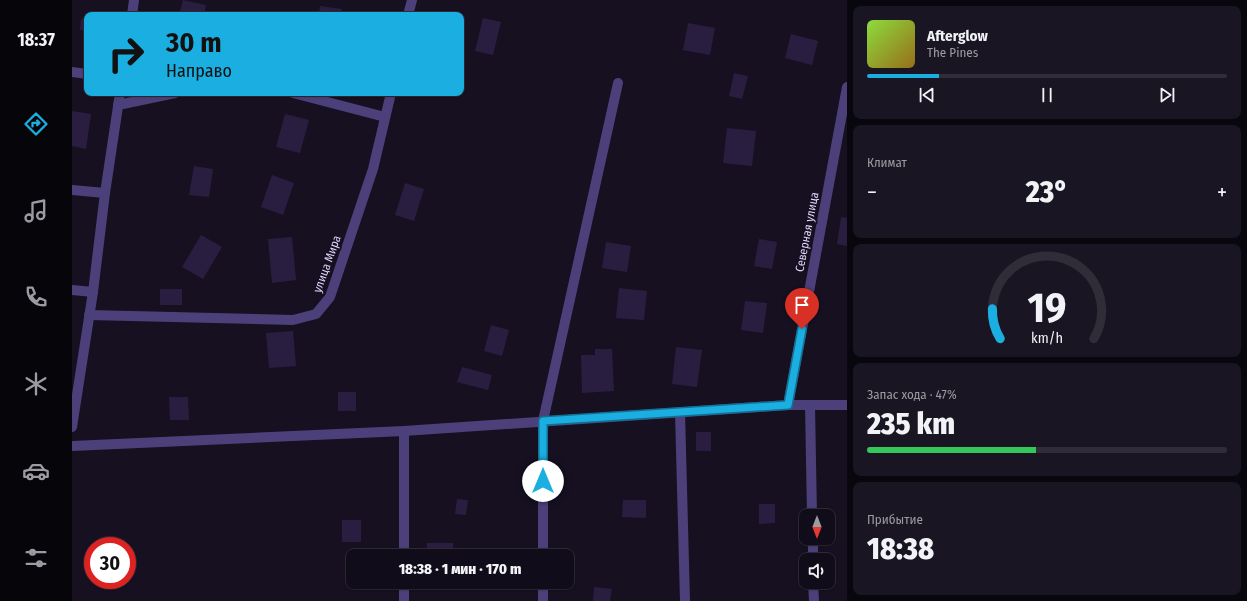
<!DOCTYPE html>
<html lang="ru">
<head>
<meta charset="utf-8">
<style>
	:root { --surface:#100c19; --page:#191522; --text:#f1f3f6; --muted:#9c9ba2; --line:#302c38; --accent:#1aaee1 }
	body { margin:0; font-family:"Fira Sans Condensed",sans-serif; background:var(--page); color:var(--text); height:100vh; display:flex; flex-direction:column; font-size:15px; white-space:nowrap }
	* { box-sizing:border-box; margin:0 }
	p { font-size:13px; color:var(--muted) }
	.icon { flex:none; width:22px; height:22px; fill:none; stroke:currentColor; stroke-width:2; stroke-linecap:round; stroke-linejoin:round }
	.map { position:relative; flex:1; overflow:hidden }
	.side { display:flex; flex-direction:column; gap:6px; padding:6px; background:#09070e; width:400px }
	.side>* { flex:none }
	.top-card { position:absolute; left:12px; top:12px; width:380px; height:84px; border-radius:8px; box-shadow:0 1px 3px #0004,0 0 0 1px var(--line); background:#1aaee1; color:#111; overflow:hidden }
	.needle { width:26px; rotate:180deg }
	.tools { position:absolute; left:727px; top:509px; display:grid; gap:8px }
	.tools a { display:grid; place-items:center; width:36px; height:36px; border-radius:8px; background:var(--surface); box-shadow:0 1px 3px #0004,0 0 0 1px var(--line); font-size:20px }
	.speed { position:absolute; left:12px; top:537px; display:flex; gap:8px; font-size:20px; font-weight:700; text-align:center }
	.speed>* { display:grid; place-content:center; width:52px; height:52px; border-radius:50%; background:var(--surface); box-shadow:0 1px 3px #0004,0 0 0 1px var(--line); line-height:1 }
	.speed .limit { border:6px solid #d22; background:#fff; color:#111 }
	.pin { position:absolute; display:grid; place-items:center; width:34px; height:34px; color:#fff; margin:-41px -17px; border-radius:50% 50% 50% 0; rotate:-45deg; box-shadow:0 0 4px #0007 }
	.pin .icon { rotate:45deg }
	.me { position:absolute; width:44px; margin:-22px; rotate:0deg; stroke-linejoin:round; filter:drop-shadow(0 0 3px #0008) }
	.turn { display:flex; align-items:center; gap:14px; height:84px; padding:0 16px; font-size:18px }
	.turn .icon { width:52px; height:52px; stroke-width:2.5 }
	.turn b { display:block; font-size:28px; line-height:34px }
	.big { font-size:30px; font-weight:800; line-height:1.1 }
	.side .widget { flex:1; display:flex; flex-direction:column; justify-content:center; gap:6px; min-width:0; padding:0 14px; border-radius:8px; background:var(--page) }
	.side .dial { align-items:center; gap:0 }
	.dial svg { height:104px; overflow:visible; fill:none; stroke:var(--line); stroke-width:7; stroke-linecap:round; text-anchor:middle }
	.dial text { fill:var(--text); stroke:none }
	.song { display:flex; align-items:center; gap:12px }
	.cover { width:48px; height:48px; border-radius:6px; background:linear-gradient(135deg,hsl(90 70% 55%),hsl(40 70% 35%)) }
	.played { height:4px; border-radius:2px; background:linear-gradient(90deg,var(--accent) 20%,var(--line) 20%) }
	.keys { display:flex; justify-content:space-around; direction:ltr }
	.heat { display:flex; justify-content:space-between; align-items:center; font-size:22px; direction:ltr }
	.charge { height:6px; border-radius:3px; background:linear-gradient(90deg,#34c759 47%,var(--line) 0) }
	.trip { position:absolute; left:274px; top:549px; width:228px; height:40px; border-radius:8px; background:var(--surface); box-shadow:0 1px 3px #0004,0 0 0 1px var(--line); font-weight:800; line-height:40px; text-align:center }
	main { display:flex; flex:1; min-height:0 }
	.menu { display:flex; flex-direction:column; width:72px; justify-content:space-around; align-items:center; background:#06050a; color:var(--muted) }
	.menu .icon { width:28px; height:28px }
	.menu .on { color:var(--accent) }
	.menu b { font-size:18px; color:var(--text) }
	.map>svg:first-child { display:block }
	.building { fill:#2a1e40 }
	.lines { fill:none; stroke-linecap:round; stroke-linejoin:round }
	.street { stroke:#4c407b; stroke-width:10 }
	.route-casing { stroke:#117192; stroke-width:10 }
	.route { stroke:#1aaee1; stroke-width:7 }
	.labels { text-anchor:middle; stroke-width:4; stroke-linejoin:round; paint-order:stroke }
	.street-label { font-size:12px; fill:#dfd5fa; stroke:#161021 }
</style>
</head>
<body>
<main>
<nav class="menu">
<b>18:37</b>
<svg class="icon on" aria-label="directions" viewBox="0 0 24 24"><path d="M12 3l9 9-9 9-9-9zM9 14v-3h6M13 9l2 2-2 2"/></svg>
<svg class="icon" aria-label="music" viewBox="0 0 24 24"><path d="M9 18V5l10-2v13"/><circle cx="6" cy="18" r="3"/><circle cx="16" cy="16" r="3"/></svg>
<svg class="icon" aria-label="phone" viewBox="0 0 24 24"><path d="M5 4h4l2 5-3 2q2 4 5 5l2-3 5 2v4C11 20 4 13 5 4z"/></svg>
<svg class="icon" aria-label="climate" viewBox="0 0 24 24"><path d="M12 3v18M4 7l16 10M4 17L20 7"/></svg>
<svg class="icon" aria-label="car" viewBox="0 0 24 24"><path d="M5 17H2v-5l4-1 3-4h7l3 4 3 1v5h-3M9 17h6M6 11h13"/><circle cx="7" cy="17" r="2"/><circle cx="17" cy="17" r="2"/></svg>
<svg class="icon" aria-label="filters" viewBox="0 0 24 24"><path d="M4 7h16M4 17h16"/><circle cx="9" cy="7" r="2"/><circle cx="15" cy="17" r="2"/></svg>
</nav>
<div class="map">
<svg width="775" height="601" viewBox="0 0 775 601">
	<rect width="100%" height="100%" fill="#161021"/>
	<!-- building -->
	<g class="building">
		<polygon points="111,0 134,5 132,15 107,15"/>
		<polygon points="248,6 270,9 269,15 247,15"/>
		<polygon points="411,18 429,22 421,55 403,51"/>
		<polygon points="9,19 15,20 15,31 8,30"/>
		<polygon points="616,23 643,28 638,55 611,50"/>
		<polygon points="719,34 746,41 740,65 713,58"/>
		<polygon points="662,73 676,76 670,99 657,96"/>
		<polygon points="0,111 19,114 14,149 0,146"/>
		<polygon points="213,114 237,120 228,153 204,147"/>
		<polygon points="655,128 684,131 680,166 651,163"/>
		<polygon points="122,166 141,169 137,197 117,195"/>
		<polygon points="200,175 222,183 211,215 189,207"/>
		<polygon points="333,183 352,189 342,221 323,215"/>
		<polygon points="769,217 775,218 775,246 765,244"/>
		<polygon points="129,235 150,247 131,279 110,267"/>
		<polygon points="220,237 224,280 200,283 196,239"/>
		<polygon points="687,239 705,242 700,269 682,266"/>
		<polygon points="534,242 559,246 555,272 530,268"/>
		<polygon points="547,288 575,291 572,320 544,318"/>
		<rect x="88" y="289" width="22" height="16"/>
		<polygon points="673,301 695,303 691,333 669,330"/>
		<polygon points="419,325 437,330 430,356 412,351"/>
		<polygon points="221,331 224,366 197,368 194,333"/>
		<polygon points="604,347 630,350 625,387 600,384"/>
		<polygon points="523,349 540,349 542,391 510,393 509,355 523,355"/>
		<polygon points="390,367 420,375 416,390 385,382"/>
		<rect x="266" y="392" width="18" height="19"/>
		<polygon points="97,397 116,397 117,420 98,420"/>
		<rect x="624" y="432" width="15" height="19"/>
		<polygon points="385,499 396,500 394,515 383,514"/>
		<polygon points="551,500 574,500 574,518 550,517"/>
		<polygon points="687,504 703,504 703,523 687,524"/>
		<rect x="270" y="520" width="19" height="22"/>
		<rect x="355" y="543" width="26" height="13"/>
		<polygon points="405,582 430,582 431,587 405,588"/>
		<polygon points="522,587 540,589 538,601 521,601"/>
	</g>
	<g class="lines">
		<!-- street -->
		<g class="street">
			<polyline points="60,15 62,0"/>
			<polyline points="336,15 340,0"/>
			<polyline points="0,72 15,74"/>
			<polyline points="221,93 313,117"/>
			<polyline points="46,105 103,93"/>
			<polyline points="0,190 33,193"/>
			<polyline points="0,290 21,292"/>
			<polyline points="17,315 221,320 244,314 258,297 301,169 319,93"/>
			<polyline points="716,405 775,87"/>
			<polyline points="738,405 740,516"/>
			<polyline points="608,412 613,601"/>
			<polyline points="0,427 21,292 33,193 48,93"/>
			<polyline points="0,446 332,431 716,405 775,405"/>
			<polyline points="741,538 741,560"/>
			<polyline points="332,556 332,431"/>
			<polyline points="471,556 471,421 546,83"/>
			<polyline points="741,582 742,601"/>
			<polyline points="332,601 332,582"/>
			<polyline points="471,601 471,582"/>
		</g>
	</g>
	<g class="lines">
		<!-- route casing -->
		<g class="route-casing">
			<polyline id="route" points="471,481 471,421 716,405 730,329"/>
		</g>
		<!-- route -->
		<use href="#route" class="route"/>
	</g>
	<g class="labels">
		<!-- street labels -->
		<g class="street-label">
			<text transform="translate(735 232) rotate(-79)" y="4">Северная улица</text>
			<text transform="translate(255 264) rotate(-70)" y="4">улица Мира</text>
		</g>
	</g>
</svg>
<div class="tools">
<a><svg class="needle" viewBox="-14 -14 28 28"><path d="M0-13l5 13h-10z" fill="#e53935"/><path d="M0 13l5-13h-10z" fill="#9c9ba2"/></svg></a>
<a><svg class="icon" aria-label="sound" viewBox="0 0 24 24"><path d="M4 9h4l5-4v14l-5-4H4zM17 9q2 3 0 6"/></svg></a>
</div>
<div class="speed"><div class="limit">30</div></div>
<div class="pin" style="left:730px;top:329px;background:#d93025"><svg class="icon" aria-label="arrive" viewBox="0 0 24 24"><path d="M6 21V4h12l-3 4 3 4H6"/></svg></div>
<svg class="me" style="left:471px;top:481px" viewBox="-20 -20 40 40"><circle r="19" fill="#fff"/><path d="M0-13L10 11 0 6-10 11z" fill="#1aaee1"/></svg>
<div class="trip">18:38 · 1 мин · 170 m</div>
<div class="top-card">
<div class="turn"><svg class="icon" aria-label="right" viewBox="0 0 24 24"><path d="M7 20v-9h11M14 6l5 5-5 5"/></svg><div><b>30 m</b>Направо</div></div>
</div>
</div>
<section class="side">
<div class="widget">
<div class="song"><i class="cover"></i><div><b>Afterglow</b><p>The Pines</p></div></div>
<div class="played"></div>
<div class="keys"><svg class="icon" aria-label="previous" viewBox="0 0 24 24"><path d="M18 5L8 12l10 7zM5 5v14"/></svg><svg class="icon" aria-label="pause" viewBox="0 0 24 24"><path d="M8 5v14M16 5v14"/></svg><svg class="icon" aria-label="next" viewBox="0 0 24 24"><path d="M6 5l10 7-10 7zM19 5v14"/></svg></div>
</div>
<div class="widget"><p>Климат</p>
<div class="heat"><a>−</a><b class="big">23°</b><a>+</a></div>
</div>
<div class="widget dial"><svg viewBox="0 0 100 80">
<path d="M14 69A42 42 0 1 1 86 69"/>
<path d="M14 69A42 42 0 0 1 8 46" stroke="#1aaee1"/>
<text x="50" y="56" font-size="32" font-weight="700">19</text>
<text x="50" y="72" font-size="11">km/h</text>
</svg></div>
<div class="widget"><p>Запас хода · 47%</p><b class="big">235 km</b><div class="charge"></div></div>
<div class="widget"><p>Прибытие</p><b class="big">18:38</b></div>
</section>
</main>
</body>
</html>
